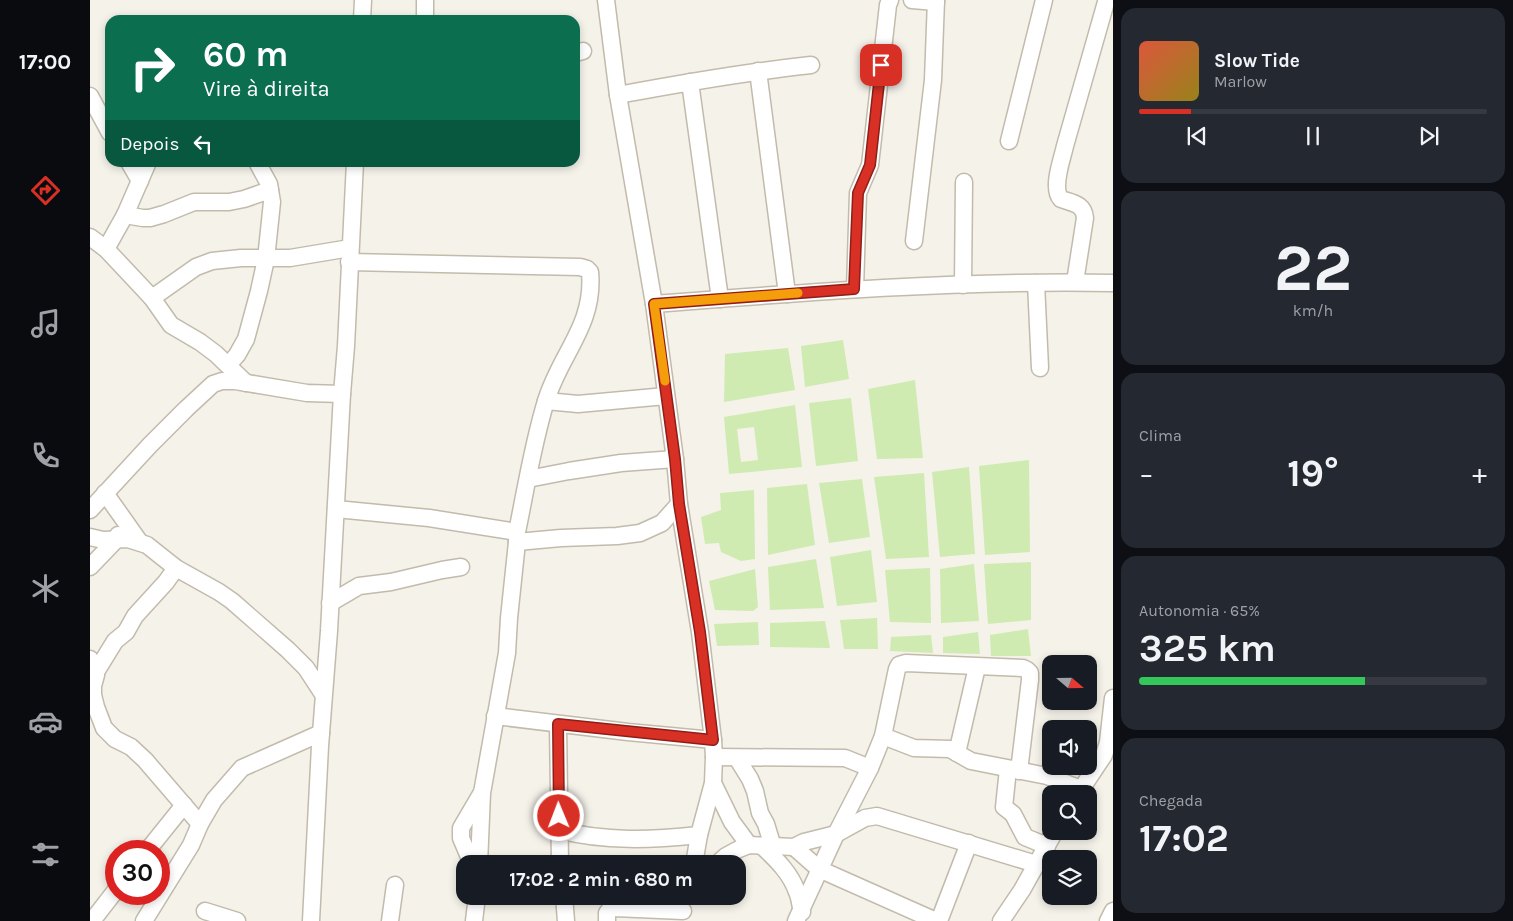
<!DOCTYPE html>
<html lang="pt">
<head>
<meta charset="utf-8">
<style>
	:root { --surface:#171b24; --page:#242831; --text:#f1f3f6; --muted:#9ea1a6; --line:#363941; --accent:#d93025 }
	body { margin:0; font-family:Karla,sans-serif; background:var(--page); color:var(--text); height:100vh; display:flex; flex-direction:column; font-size:19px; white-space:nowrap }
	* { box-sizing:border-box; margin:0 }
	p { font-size:16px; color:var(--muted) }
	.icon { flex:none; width:28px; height:28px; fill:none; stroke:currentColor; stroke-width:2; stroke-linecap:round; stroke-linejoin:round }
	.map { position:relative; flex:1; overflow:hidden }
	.side { display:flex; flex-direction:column; gap:8px; padding:8px; background:#0d0f14; width:400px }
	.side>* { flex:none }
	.guide { position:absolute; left:15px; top:15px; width:475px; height:152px; border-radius:15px; box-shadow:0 2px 8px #0003; background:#0b6e4f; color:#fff; overflow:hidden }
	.needle { width:32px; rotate:110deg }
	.fabs { position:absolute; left:952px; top:655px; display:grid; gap:10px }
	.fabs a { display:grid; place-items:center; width:55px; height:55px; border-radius:10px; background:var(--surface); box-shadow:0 2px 8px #0003; font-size:25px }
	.speed { position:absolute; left:15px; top:840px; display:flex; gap:10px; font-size:25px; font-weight:700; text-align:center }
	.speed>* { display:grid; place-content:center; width:65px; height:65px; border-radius:50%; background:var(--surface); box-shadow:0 2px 8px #0003; line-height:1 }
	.speed .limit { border:8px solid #d22; background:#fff; color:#111 }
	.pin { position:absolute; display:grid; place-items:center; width:42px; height:42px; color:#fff; margin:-21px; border-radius:10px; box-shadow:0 2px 8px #0006 }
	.me { position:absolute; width:55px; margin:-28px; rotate:359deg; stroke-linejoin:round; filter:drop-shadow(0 0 4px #0008) }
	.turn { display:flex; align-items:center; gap:18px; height:105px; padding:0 15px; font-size:22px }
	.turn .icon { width:65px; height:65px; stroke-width:2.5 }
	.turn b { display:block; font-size:35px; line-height:42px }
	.then { display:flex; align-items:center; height:48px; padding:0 15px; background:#0003; gap:10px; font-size:19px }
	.big { font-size:38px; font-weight:700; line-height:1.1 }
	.side .widget { flex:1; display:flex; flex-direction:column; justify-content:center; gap:8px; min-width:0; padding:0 18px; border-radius:15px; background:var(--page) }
	.side .dial { align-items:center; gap:0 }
	.dial b { font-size:65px; line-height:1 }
	.song { display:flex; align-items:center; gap:15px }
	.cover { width:60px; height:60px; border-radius:8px; background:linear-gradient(135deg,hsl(10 70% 55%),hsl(50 70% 35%)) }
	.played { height:5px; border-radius:2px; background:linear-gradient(90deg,var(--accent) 15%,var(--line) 15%) }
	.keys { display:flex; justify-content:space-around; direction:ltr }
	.heat { display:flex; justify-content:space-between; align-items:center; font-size:28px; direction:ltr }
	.charge { height:8px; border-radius:4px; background:linear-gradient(90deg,#34c759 65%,var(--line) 0) }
	.trip { position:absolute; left:366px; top:855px; width:290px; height:50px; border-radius:15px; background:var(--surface); box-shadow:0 2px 8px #0003; font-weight:700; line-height:50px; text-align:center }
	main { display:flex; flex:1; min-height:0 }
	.tab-bar { display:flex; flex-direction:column; width:90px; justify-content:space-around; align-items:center; background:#090b0e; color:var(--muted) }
	.tab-bar .icon { width:35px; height:35px }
	.tab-bar .active { color:var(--accent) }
	.tab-bar b { font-size:22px; color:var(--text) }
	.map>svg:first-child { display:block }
	.green { fill:#cfebb1; fill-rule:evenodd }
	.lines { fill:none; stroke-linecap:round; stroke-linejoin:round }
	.minor-casing { stroke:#c2bbac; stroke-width:19 }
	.minor { stroke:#fff; stroke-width:16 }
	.route-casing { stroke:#8d1f18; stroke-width:12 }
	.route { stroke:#d93025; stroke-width:9 }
	.slow { stroke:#f59e0b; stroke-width:9 }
</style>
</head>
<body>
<main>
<nav class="tab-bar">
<b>17:00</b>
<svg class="icon active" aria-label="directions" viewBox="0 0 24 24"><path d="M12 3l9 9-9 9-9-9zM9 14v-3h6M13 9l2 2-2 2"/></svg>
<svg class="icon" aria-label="music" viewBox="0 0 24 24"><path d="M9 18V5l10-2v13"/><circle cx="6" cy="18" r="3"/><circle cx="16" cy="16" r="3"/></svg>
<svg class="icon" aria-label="phone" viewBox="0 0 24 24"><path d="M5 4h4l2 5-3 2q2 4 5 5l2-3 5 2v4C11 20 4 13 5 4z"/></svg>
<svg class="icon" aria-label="climate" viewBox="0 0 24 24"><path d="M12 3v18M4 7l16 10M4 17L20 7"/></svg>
<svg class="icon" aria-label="car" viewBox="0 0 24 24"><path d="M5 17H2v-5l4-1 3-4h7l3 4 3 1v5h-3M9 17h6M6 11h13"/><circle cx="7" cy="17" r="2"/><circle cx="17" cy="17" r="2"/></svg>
<svg class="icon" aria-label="filters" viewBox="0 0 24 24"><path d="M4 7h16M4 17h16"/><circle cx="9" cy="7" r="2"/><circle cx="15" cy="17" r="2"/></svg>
</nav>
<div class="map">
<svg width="1023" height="921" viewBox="0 0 1023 921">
	<rect width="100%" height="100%" fill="#f5f2ea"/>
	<!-- green -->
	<g class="green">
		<polygon points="753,340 759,379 715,387 711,346"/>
		<polygon points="698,348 705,390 634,402 635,354"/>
		<polygon points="825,380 833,458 787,459 778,389"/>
		<polygon points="761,398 768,461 726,466 719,403"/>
		<path d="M705 405 712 467 639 474 634 417ZM664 427 668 460 651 462 647 429Z"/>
		<polygon points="939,460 940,552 895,555 889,466"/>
		<polygon points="879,467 885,554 850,557 842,472"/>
		<polygon points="834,473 839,557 796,559 784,477"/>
		<polygon points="772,479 780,537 739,543 729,483"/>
		<polygon points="717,484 725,545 678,555 677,488"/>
		<polygon points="664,490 665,559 651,561 631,552 629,543 615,544 611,517 631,510 630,493"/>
		<polygon points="781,550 787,602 747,606 740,557"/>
		<polygon points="726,559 734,608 680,610 678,567"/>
		<polygon points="941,562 941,620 898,624 894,564"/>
		<polygon points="884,564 889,621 851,623 850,569"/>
		<polygon points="840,568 841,623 800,622 795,570"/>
		<polygon points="665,569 668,607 663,611 625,610 619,581"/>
		<polygon points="787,618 788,649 754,649 750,620"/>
		<polygon points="735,621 740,648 680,647 680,623"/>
		<polygon points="668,622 669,645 627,646 624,624"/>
		<polygon points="938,629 941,656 901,656 900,635"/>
		<polygon points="888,632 890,654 853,653 853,637"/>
		<polygon points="841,635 843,653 800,651 801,637"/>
	</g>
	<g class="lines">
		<!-- minor casing -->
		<g class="minor-casing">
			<g id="minor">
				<polyline points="516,0 528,95 564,304 585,459 589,504 610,632 623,740 624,757 623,783 609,835 604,864"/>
				<polyline points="822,0 846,2"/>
				<polyline points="272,20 273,0"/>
				<polyline points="335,20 335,0"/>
				<polyline points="485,53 493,51"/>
				<polyline points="668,71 697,294"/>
				<polyline points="600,82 630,299"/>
				<path d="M528 95C592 83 656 72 721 65"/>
				<polyline points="0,96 20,133"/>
				<polyline points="919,141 954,0"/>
				<polyline points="39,162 50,181"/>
				<polyline points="35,215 53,218 60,218 74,214 104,202 139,202 154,199 180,190"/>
				<polyline points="0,237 16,249 48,283 62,298 81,325 110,342 126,354 156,383"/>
				<polyline points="824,241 843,80 846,0"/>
				<polyline points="16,249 35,215 58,162"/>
				<path d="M259 262 490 267 497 269 500 272C505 325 470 354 456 401 443 443 436 488 427 532V542L419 618 417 653 392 793 389 864"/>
				<path d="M985 282 995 218C994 204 983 203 971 199 961 188 972 160 975 146L1016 2"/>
				<polyline points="946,283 950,368"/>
				<polyline points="873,285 874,182"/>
				<polyline points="765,289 768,193 780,165 798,5 800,0"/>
				<polyline points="62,298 106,267 122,261 151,258 200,258 260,248"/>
				<path d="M564 304C717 292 870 280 1023 283"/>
				<polyline points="138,365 147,355 156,339 169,291 176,259 182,202 179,184 167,162"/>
				<polyline points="456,401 488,404 576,396"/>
				<polyline points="438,479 479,471 531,463 585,459"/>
				<polyline points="15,493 49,541"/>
				<polyline points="246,509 339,518 427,532"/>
				<polyline points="0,510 60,445 96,409 123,384 132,381 145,381 217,393 252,394"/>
				<polyline points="0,537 13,540 38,539 57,545 86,568 129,592 142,601 198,650 216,668 233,694"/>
				<polyline points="427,542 471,538 527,536 550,533 572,523 589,504"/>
				<polyline points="0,567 26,540 28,535"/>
				<polyline points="240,603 269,586 301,582 352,570 371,567"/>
				<polyline points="0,659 6,675 3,686 3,695 6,707 14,728 25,739 41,747 55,760 110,824"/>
				<polyline points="1,680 25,641 36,632 45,616 76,582 86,568"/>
				<polyline points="405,716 538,732 623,740"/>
				<polyline points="468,724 470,864"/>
				<polyline points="793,736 824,748 860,749 881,761 957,776 991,789"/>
				<polyline points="867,753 887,667"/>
				<polyline points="624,757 755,758 780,768"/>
				<polyline points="647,758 660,779 665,791 670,813 676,824 683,847"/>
				<polyline points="918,769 914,807 923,814 935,837 957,846"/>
				<polyline points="623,783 642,822 659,845"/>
				<polyline points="988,794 1014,755 1018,742 1023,698"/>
				<path d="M469 830C516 842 561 840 609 835"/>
				<path d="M673 847C687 860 701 874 707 892 710 898 710 905 712 912"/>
				<polyline points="704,847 729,869 846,921"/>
				<polyline points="57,851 94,805"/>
				<polyline points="382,864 371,838 371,828 391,794"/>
				<polyline points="627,864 636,856 649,849 659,845 704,847 714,842 746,834 775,818 787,816 946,864"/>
				<polyline points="474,896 476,921"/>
				<polyline points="115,911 147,921"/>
				<polyline points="2,921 26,890"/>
				<polyline points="54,921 101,845 110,824 124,800 152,768 231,733"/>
				<polyline points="221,921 230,746 239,631 252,394 256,346 265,162"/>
				<polyline points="300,921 305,885"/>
				<polyline points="384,921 387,896"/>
				<polyline points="517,921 517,913 520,909 525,908 593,911"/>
				<polyline points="706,921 746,834 780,768 793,736 807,669 809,665 816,663 933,668 937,670 940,673 940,680 929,771"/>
				<polyline points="849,921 879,843"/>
				<polyline points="911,921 932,890 965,831"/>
				<polyline points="1018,921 1023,911"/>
			</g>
		</g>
		<!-- minor -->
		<use href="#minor" class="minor"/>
	</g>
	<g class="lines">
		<!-- route casing -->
		<g class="route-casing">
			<polyline id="route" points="469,816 468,724 623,740 610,632 589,504 585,459 564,304 764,289 768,193 780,165 791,65"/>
		</g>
		<!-- route -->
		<use href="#route" class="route"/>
		<!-- slow -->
		<polyline class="slow" points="575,381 564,304 708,293"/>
	</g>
</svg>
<div class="fabs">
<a><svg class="needle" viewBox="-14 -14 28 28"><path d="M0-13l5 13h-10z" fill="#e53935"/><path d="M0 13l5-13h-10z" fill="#9ea1a6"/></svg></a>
<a><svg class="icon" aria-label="sound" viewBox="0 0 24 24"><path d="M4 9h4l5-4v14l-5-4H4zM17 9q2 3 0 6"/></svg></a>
<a><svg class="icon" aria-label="search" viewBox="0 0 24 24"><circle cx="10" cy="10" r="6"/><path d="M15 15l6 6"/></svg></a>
<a><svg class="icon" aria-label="layers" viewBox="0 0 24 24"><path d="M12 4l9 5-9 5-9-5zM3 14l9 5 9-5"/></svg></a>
</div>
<div class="speed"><div class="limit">30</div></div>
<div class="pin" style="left:791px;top:65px;background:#d93025"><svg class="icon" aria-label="arrive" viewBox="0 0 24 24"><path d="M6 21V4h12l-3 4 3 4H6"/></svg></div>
<svg class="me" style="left:469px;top:816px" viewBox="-20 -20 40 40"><circle r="17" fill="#d93025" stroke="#fff" stroke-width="3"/><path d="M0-11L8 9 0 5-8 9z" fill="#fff"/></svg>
<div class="trip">17:02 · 2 min · 680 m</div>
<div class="guide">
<div class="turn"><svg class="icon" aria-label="right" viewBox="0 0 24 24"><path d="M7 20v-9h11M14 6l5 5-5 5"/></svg><div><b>60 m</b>Vire à direita</div></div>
<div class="then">Depois<svg class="icon" aria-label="left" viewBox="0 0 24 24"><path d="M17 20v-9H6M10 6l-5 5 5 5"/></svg></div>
</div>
</div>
<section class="side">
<div class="widget">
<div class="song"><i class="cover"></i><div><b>Slow Tide</b><p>Marlow</p></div></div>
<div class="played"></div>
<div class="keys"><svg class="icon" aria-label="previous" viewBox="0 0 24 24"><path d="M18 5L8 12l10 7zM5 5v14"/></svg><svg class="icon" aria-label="pause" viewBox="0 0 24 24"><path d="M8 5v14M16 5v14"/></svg><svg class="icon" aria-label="next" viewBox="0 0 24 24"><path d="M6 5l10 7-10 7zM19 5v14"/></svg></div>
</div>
<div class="widget dial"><b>22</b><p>km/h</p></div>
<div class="widget"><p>Clima</p>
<div class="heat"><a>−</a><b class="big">19°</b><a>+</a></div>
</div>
<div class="widget"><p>Autonomia · 65%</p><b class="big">325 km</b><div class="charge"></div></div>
<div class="widget"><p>Chegada</p><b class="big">17:02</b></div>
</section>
</main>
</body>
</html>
